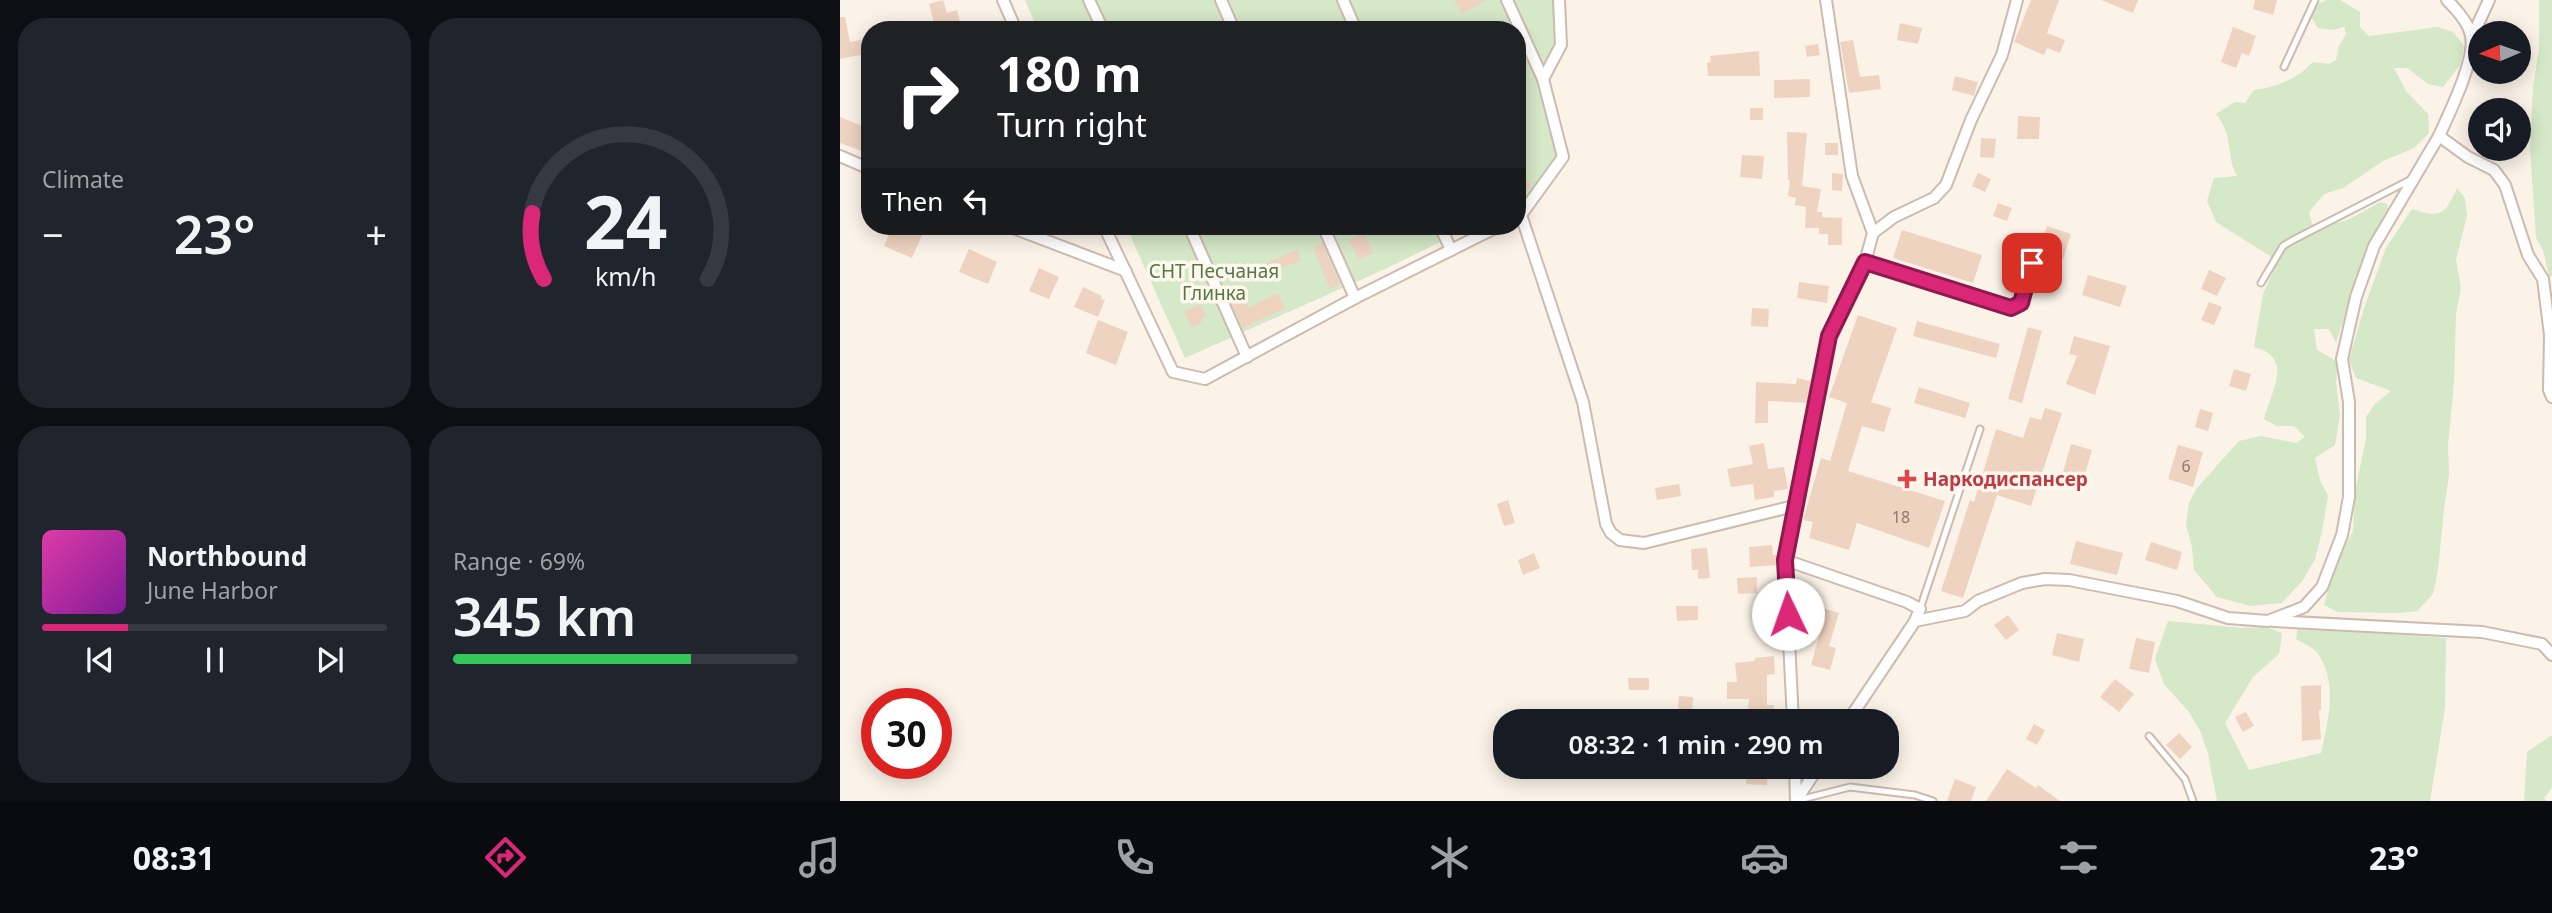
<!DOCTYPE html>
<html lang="en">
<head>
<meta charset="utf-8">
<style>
	:root { --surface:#171b24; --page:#20242c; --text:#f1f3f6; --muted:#9ea1a6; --line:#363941; --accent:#db2777 }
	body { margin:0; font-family:"Noto Sans",sans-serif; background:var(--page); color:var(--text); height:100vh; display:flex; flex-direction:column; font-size:26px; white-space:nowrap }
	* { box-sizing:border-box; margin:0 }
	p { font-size:23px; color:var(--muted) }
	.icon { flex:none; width:38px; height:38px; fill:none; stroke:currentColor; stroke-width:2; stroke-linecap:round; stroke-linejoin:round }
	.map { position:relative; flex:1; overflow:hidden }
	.drawer { display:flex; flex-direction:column; gap:18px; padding:18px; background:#0d0f14; width:840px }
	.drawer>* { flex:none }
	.banner { position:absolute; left:21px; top:21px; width:665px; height:214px; border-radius:28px; box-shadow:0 4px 18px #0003; background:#202124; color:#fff; overflow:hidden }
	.needle { width:46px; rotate:268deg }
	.fabs { position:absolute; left:1628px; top:21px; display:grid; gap:14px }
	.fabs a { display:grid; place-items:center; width:63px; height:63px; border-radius:50%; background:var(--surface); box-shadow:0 4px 18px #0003; font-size:35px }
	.speed { position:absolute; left:21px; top:688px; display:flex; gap:14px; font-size:35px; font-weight:700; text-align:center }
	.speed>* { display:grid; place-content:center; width:91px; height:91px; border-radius:50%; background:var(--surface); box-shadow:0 4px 18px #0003; line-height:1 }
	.speed .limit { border:10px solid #d22; background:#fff; color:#111 }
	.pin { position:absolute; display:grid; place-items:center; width:60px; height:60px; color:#fff; margin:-30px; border-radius:14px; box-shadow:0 4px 10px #0006 }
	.me { position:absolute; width:77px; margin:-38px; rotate:357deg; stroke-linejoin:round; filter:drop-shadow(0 0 5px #0008) }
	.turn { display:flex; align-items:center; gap:24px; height:147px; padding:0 21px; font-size:32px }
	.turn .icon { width:91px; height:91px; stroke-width:2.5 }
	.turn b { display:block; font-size:49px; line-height:60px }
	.then { display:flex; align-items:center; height:66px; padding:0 21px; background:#0003; gap:14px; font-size:26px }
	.big { font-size:52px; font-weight:600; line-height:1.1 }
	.drawer .widget { flex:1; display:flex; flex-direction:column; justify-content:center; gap:10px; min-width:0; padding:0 24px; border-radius:28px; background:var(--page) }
	.drawer .dial { align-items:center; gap:0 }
	.dial svg { height:182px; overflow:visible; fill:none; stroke:var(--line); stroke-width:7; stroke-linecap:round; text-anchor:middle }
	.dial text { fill:var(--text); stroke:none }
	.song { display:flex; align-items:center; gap:21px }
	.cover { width:84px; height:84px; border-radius:10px; background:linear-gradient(135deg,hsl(320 70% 55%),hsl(290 70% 35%)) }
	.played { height:7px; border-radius:4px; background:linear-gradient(90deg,var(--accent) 25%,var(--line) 25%) }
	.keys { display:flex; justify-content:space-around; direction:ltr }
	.heat { display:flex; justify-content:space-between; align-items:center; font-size:38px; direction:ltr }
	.charge { height:10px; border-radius:5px; background:linear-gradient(90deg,#34c759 69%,var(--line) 0) }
	.drawer .tiles { flex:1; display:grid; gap:18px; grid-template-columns:repeat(2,1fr) }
	.trip { position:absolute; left:653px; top:709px; width:406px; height:70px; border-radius:28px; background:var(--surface); box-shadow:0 4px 18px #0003; font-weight:600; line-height:70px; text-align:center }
	.menu { display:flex; height:112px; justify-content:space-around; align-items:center; background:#090b0e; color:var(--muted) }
	.menu .icon { width:49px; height:49px }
	.menu .selected { color:var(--accent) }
	.menu b { font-size:32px; color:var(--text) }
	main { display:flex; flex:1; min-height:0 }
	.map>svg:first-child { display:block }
	.green { fill:#d5e8c7 }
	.building { fill:#efd3c1 }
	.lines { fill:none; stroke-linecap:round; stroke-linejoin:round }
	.lane-casing { stroke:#cdbbae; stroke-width:9 }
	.street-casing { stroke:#cdbbae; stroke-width:14 }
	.lane { stroke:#fff; stroke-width:5 }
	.street { stroke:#fff; stroke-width:10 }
	.route-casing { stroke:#8e194d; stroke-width:18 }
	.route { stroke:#db2777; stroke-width:12 }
	.health-dot { fill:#e0444e; stroke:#fef7ee; stroke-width:2.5 }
	.labels { text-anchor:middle; stroke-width:7; stroke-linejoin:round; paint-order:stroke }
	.number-label { font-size:16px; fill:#93786a }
	.park-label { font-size:19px; fill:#557846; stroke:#fef7ee }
	.health-label { font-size:19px; font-weight:bold; fill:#be3a42; stroke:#fef7ee; text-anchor:start }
</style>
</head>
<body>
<main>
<section class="drawer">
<div class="tiles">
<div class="widget"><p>Climate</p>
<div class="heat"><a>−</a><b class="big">23°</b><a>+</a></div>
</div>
<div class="widget dial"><svg viewBox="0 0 100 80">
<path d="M14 69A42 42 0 1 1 86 69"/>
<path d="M14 69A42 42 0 0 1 9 40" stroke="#db2777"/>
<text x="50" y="56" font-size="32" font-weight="700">24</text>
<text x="50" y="72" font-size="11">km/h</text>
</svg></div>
<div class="widget">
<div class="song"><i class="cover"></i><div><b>Northbound</b><p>June Harbor</p></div></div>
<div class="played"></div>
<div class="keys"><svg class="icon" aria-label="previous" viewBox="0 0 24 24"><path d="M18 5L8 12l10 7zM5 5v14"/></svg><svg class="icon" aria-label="pause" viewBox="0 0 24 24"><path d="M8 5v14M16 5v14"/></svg><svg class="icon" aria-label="next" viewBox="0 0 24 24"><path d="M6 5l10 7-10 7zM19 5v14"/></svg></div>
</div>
<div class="widget"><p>Range · 69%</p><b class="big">345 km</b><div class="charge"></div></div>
</div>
</section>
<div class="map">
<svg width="1712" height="801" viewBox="0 0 1712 801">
	<rect width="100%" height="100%" fill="#fbf3e8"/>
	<!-- green -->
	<g class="green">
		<polygon points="185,0 714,0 716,45 696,80 717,156 686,200 677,204 677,30 198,30"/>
		<path d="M1487 0H1500L1520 12V27L1529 36 1598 27 1613 32 1624 46 1620 65 1603 87 1588 84 1567 68H1554L1566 91 1588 114 1589 133 1574 148 1543 161 1503 188 1484 194 1469 212 1472 224C1501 227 1516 216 1540 202L1547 204 1549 211 1528 243 1496 343 1489 329H1474L1477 350 1498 362 1496 382 1500 415 1495 445 1475 458 1480 480 1488 496 1482 531 1475 559 1463 580 1442 603 1410 606 1377 597 1354 570 1352 547 1346 525 1349 503 1357 488 1399 441 1421 436 1456 443 1465 437 1454 426H1437L1424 419C1431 391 1455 358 1414 347L1423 294 1432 274 1430 256 1376 222 1367 201 1374 178 1397 176C1385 154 1395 138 1376 114L1395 102 1405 103 1414 90C1438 87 1457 79 1473 62L1489 64 1496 60 1499 46 1506 34 1504 27 1493 30 1478 28 1471 17 1475 5Z"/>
		<polygon points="1699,0 1712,0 1712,276 1709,276 1703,250 1696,238 1690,149 1693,88 1699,48"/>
		<path d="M1617 188 1625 198 1627 216 1616 259 1621 288 1616 313 1614 383 1608 445 1609 475 1604 509 1598 570 1593 594 1577 611 1560 613 1498 612 1484 605 1494 569 1513 531 1515 491 1526 439V417L1535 404 1551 391 1516 378 1509 360 1524 308 1546 248 1572 209C1602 219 1605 214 1617 188Z"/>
		<polygon points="286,226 633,226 545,269 345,358"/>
		<path d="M1328 621 1403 628 1426 627 1442 633 1439 654 1413 677 1385 723 1409 770 1481 753C1488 720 1498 686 1479 655 1475 648 1463 643 1456 639L1458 627 1606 638 1605 707 1590 801H1377L1368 754 1361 733 1349 712 1324 684 1315 659Z"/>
		<polygon points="1712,735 1712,788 1704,798 1707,801 1684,801 1687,752"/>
	</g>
	<!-- building -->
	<g class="building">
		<polygon points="103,0 107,13 117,10 122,30 96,30 89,4"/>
		<polygon points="614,0 647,0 622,14"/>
		<polygon points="1191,0 1219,0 1207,33 1225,40 1220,53 1207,48 1204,55 1174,42"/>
		<polygon points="1261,0 1298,0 1293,13"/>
		<polygon points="1415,0 1437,0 1433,15 1413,9"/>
		<polygon points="0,17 5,17 10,42 30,38 30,53 0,59"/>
		<polygon points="381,19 385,30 358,30"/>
		<polygon points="1060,23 1082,28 1078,44 1057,40"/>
		<polygon points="1393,27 1416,36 1409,56 1402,53 1396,68 1381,62"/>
		<polygon points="1013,40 1020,77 1039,75 1041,89 1009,93 1000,42"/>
		<polygon points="978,44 980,55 967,57 965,46"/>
		<polygon points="919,51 920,76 868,76 867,63 871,62 870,56"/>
		<polygon points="1115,76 1138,82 1134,96 1112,90"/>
		<polygon points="970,79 970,97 934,98 934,80"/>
		<rect x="910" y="108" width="13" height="12"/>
		<polygon points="1178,116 1200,117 1199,139 1177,139"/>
		<polygon points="0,117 30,129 30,154 0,143"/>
		<polygon points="947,132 967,133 962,186 981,189 977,212 982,212 982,217 1002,218 1002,245 988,245 988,234 979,234 979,228 965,228 966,207 955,205 956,198 948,196 950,180 948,180"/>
		<polygon points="1141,138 1156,139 1154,158 1140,157"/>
		<rect x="985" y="143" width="13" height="12"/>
		<polygon points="902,155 924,156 922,179 900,177"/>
		<polygon points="677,158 691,188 677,194"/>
		<polygon points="992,173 1003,174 1002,191 992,190"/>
		<polygon points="1138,173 1151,179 1145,192 1132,186"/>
		<polygon points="1158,203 1172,208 1167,221 1153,216"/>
		<polygon points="53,226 68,226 66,228 82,235 72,258 44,246"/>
		<polygon points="1207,226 1231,234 1223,259 1199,252"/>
		<polygon points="1062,230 1142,255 1133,283 1053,258"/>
		<polygon points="524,233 533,253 518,259 509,240"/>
		<polygon points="1171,234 1188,240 1184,251 1167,245"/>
		<polygon points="482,243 500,284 490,289 473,247"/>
		<polygon points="129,249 157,262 148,284 119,272"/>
		<polygon points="457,250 461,260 431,273 426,263"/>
		<polygon points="199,268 219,277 209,299 189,291"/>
		<polygon points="1369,270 1386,278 1377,296 1361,289"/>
		<polygon points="1248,275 1287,286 1280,307 1242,295"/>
		<polygon points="959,282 989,286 987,303 957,298"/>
		<polygon points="243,287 262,296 261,299 265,300 258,317 234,307"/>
		<polygon points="438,293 445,308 403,328 391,302 403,296 408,308"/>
		<polygon points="1369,302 1382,307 1374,325 1361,320"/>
		<polygon points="360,304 366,316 361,319 362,322 352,328 344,312"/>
		<polygon points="912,308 929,309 928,327 911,326"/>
		<polygon points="1018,315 1057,328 1031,402 1051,408 1044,432 1022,426 1008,471 1105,501 1089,548 1017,523 1009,550 969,538 973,522 963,520 981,458 990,461 1007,403 989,397"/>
		<polygon points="258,320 288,332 276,365 246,353"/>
		<polygon points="1077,321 1160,344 1156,358 1073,336"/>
		<polygon points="1188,327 1202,331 1182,403 1168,399"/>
		<polygon points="1234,336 1270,346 1255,395 1226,384 1237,356 1229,354"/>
		<polygon points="1394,369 1411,374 1406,391 1389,386"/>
		<polygon points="957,378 971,381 968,403 928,401 928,423 915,423 916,382 956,384"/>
		<polygon points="1079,387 1130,403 1125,418 1074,403"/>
		<polygon points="1205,408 1222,413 1191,506 1157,495 1123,598 1101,591 1130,500 1134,502 1156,429 1183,438 1190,417 1201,420"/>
		<polygon points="1360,409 1373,413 1368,431 1355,427"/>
		<polygon points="924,443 928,469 944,467 948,489 934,491 934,497 915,500 913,484 891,487 887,469 913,464 909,446"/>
		<polygon points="1231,444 1252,450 1244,477 1223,472"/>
		<polygon points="1338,445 1363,452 1353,487 1328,479"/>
		<polygon points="839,484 841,496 817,500 815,488"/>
		<polygon points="668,500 675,523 664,526 657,504"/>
		<polygon points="1236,541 1283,553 1277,575 1230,564"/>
		<polygon points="1311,542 1342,552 1337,570 1305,560"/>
		<polygon points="932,545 933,555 938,555 937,565 910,567 909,547"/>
		<polygon points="867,548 870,578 858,579 858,570 852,570 851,549"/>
		<polygon points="694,553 700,568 683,575 678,560"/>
		<polygon points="917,577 917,593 898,594 897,578"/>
		<polygon points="917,597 928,597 929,613 917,613"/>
		<polygon points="836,606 858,606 858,620 837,621"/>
		<polygon points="976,606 999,613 989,646 996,648 990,670 971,665 981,629 971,626"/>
		<polygon points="1168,615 1179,630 1166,640 1154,625"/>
		<polygon points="1217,633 1244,639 1239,662 1212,655"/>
		<polygon points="1296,638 1315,642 1309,673 1289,669"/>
		<polygon points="934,656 935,674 927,675 927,705 934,705 932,721 907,719 909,699 887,699 887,682 897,682 895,663 915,661 915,658"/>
		<polygon points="788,678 809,678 809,690 789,690"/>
		<polygon points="1275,679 1294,694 1279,712 1260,697"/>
		<polygon points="1481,685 1481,710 1479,710 1481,739 1462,741 1461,686"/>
		<polygon points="839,696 853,697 852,713 838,712"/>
		<polygon points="1406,712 1414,726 1403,732 1395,717"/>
		<polygon points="1194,724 1205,730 1197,745 1186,739"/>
		<polygon points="1339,733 1352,747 1340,759 1326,745"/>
		<polygon points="907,769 928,771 927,785 906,784"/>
		<polygon points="1167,769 1196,788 1198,785 1220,801 1146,801"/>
		<polygon points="1115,779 1136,787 1131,801 1107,801"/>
	</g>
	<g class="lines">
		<!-- lane casing -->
		<g class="lane-casing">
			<g id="lane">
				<polyline points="1444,67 1475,0"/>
				<polyline points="1025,262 1171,308 1180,303 1192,263"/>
				<polyline points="1421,283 1443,246 1453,240 1570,180"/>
				<polyline points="1080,609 1140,429"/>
				<polyline points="1309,736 1345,779 1353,801"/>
				<polyline points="959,800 1010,787 1075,795 1093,801"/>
			</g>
		</g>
		<!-- street casing -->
		<g class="street-casing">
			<g id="street">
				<polyline points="163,0 176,30"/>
				<polyline points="249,0 263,30"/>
				<polyline points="381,0 394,30"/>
				<polyline points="503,0 516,30"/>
				<polyline points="667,0 703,79"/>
				<path d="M1607 0C1616 9 1629 23 1631 36 1636 59 1609 114 1599 136L1628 157 1654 170 1665 185 1688 255 1703 279 1710 335 1709 390 1712 397"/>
				<polyline points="1632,37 1649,0"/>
				<polyline points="0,156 30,169"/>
				<polyline points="681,215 743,402 766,524 771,533 780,540 804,543 954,506"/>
				<polyline points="677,217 681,215 723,157 703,79 721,45 719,0"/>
				<polyline points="168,226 286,271"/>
				<polyline points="264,226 333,372 365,379 515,298 659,226"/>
				<polyline points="349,226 407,357"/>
				<polyline points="483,226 515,298"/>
				<polyline points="600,226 611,250"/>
				<polyline points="1033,233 1054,217 1094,198 1106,185 1131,120 1162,55 1177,0"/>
				<polyline points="945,560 1067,602 1080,609 1075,621"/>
				<polyline points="1434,621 1642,632 1702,644 1712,655"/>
				<polyline points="953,721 945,560 989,336 1025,262 1033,233 1012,176 986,0"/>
				<polyline points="1008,721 1075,621 1125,611 1138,601 1182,583 1205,579 1229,580 1337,601 1388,618 1428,621 1464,607 1482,587 1502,535 1509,497 1509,402 1502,359 1516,297 1534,246 1599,136"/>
				<polyline points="955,766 956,801"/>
				<polyline points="956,801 979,766"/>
			</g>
		</g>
		<!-- lane -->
		<use href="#lane" class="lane"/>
		<!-- street -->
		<use href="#street" class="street"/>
	</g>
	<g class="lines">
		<!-- route casing -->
		<g class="route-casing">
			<polyline id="route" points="948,614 945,560 989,336 1025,262 1171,308 1181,303 1192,263"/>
		</g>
		<!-- route -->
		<use href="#route" class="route"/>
	</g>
	<!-- markers -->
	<path class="health-dot" d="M1063.5 468.5h7v7h7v7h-7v7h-7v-7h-7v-7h7z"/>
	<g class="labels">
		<!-- number labels -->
		<g class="number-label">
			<text x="1346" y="472">6</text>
			<text x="1061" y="523">18</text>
		</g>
		<!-- park labels -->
		<g class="park-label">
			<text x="374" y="278">СНТ Песчаная<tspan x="374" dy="22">Глинка</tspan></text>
		</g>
		<!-- health labels -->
		<g class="health-label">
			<text x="1083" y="486">Наркодиспансер</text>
		</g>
	</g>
</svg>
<div class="fabs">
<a><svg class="needle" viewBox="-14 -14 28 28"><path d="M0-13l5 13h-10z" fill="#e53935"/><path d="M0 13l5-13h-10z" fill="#9ea1a6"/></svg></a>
<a><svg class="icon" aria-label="sound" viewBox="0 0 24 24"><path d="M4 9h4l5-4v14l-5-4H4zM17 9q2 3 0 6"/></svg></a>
</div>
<div class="speed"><div class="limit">30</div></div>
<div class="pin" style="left:1192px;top:263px;background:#d93025"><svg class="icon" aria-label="arrive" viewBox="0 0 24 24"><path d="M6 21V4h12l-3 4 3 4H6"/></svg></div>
<svg class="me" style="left:948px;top:614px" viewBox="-20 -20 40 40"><circle r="19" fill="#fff"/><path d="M0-13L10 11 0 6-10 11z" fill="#db2777"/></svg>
<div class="trip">08:32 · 1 min · 290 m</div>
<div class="banner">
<div class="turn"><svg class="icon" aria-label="right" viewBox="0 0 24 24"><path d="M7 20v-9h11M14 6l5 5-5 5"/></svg><div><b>180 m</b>Turn right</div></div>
<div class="then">Then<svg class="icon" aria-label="left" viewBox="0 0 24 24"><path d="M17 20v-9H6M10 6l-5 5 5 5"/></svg></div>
</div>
</div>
</main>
<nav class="menu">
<b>08:31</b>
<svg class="icon selected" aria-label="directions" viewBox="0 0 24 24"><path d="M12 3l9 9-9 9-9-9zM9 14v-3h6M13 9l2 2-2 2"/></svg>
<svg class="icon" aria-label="music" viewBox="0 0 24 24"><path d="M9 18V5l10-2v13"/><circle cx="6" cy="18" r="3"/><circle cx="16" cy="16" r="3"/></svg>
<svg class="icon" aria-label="phone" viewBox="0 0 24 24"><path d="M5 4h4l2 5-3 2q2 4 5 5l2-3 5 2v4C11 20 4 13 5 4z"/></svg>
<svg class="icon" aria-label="climate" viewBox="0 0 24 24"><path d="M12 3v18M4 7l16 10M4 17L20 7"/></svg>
<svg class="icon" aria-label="car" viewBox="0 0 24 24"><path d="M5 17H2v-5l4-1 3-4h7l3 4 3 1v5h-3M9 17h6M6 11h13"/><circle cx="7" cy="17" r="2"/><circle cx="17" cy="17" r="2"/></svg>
<svg class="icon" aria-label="filters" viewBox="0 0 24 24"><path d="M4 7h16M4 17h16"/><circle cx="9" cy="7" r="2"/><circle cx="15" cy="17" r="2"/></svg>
<b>23°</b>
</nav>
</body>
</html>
